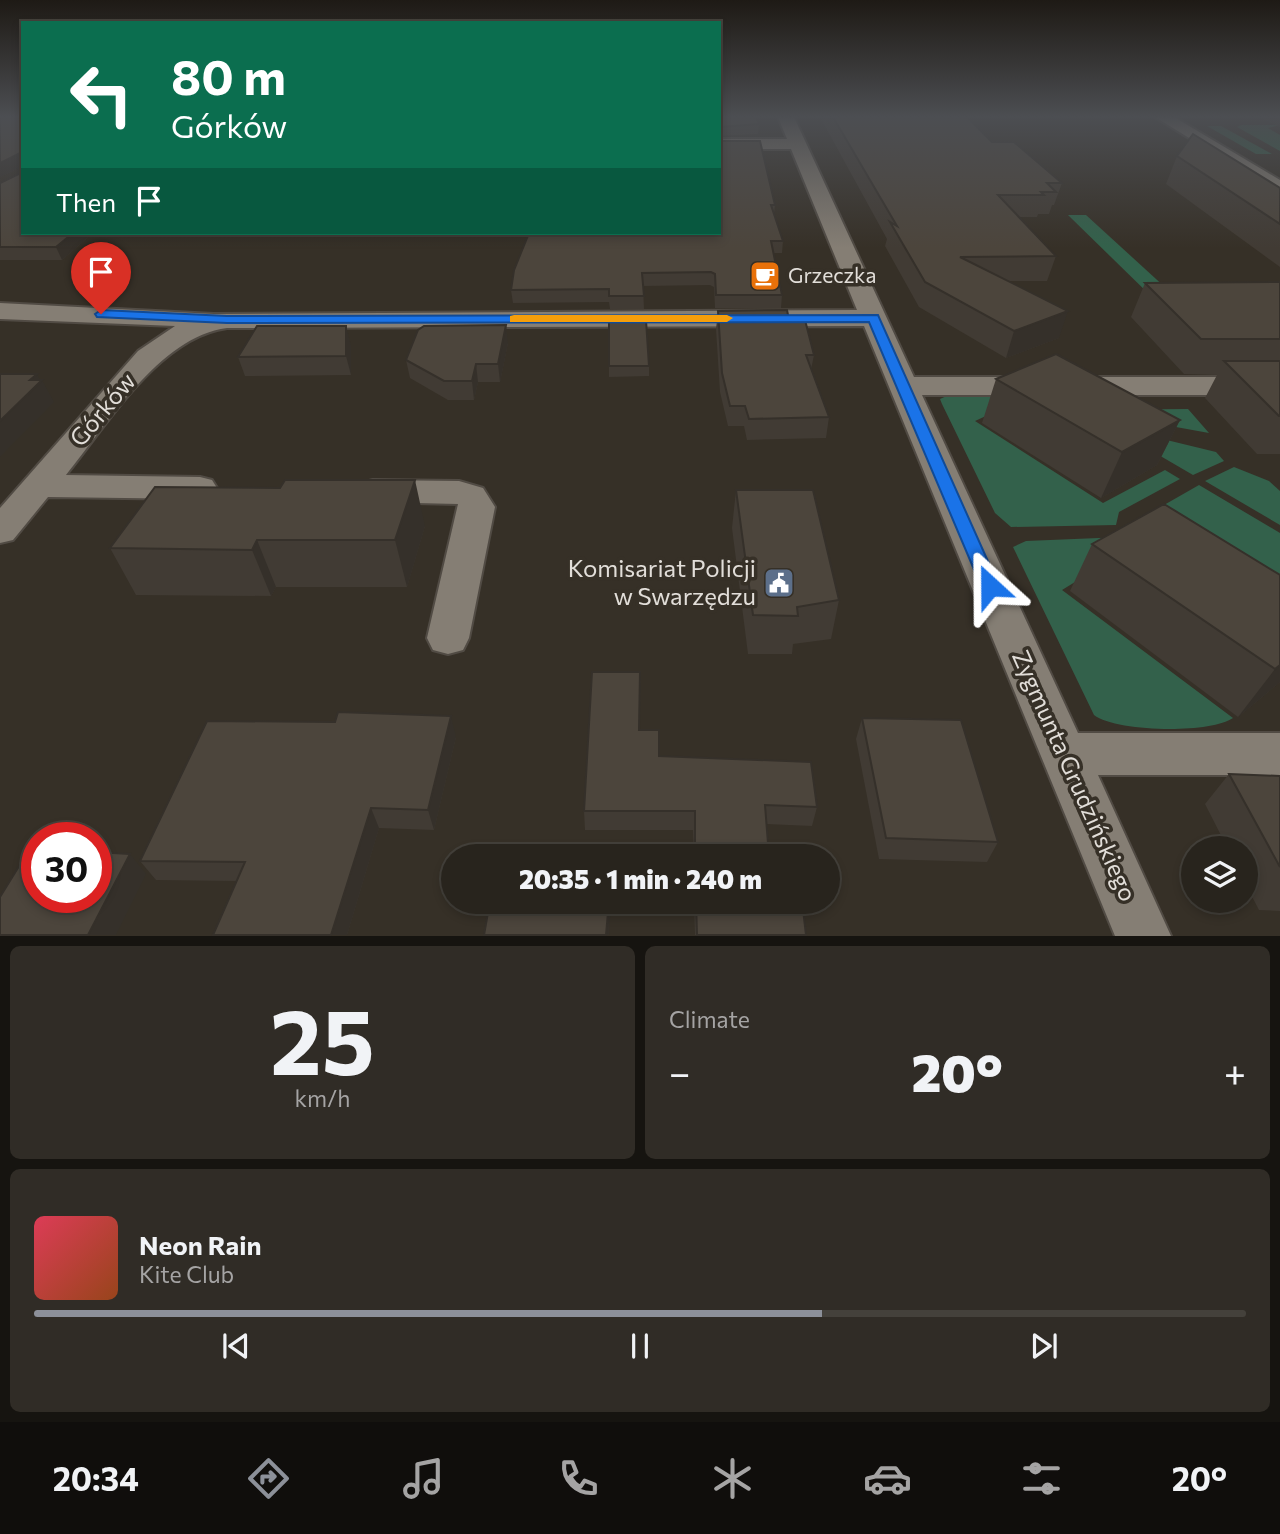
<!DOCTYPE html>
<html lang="en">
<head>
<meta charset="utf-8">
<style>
	:root { --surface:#28241d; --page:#302c26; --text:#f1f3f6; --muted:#a5a4a4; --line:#44413b; --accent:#8c9099 }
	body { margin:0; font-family:Commissioner,sans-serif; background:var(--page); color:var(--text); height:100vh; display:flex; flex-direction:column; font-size:26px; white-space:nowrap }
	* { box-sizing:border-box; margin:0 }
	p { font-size:23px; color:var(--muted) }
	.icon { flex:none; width:38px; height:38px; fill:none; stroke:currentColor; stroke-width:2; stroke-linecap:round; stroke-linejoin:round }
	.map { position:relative; height:936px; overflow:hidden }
	.details { display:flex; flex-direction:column; gap:10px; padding:10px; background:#161410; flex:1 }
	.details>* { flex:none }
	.guide { position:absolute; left:21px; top:21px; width:700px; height:214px; border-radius:0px; box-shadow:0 4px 10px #0003,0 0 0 2px var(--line); background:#0b6e4f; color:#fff; overflow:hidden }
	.tools { position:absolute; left:1181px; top:836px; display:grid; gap:14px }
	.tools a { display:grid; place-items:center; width:77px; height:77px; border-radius:50%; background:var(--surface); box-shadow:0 4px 10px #0003,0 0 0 2px var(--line); font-size:35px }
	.speed { position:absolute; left:21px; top:822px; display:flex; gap:14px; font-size:35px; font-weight:700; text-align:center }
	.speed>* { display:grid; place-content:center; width:91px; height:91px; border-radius:50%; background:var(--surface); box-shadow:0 4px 10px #0003,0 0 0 2px var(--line); line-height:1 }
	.speed .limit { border:10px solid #d22; background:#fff; color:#111 }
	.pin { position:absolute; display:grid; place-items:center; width:60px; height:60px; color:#fff; margin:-72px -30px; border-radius:50% 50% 50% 0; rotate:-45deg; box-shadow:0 0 7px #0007 }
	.pin .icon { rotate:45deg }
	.me { position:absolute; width:77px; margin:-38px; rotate:336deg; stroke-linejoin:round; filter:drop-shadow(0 0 5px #0008) }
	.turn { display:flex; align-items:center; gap:24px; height:147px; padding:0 35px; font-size:32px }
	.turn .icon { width:91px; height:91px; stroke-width:2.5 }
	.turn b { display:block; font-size:49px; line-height:60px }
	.then { display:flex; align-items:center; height:66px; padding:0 35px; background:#0003; gap:14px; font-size:26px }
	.big { font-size:52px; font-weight:800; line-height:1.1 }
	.details .widget { flex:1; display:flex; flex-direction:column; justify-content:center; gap:10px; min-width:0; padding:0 24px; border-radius:10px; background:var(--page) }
	.details .dial { align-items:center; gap:0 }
	.dial b { font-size:91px; line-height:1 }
	.song { display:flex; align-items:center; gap:21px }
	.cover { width:84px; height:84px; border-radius:10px; background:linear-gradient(135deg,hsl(350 70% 55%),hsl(20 70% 35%)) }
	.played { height:7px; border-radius:4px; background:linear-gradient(90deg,var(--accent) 65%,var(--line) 65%) }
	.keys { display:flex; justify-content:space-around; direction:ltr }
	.heat { display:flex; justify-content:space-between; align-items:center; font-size:38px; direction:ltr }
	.details .tiles { flex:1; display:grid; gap:10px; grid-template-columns:1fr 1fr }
	.widget:last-child { grid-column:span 2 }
	.trip { position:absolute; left:441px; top:844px; width:399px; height:70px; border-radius:35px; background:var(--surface); box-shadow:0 4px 10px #0003,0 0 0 2px var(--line); font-weight:800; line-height:70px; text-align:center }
	.tab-bar { display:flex; height:112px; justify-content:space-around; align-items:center; background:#100e0c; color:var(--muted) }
	.tab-bar .icon { width:49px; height:49px }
	.tab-bar .selected { color:var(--accent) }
	.tab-bar b { font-size:32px; color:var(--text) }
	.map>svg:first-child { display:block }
	.green { fill:#33614b }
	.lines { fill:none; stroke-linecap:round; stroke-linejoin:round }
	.minor-casing { stroke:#514b44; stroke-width:4 }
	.minor { fill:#857e74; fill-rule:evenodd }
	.wall { fill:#413b34 }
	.shaded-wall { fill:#35302a }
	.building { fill:#4c453c; stroke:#35302a; stroke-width:2 }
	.route { fill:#1a73e8; stroke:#114b97; stroke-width:2 }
	.slow { fill:#f59e0b }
	.labels { text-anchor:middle; stroke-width:7; stroke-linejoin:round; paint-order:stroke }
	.far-poi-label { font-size:21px; fill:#e2ded9; stroke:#363027; text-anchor:start }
	.street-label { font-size:24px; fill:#e2ded9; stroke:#363027 }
	.poi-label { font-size:24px; fill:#e2ded9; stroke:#363027; text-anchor:end }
</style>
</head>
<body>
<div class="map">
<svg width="1280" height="936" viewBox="0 0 1280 936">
	<rect width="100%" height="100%" fill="#363027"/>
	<!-- green -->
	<g class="green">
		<polygon points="1241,125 1280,125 1268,128 1280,135 1280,151 1237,127"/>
		<polygon points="1207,126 1221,126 1272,154 1256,154"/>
		<polygon points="1068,215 1086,215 1179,300 1155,300"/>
		<polygon points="951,394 1034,394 975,421 1103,503 1165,470 1180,479 1119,512 1116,525 1011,527 995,513 942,404 940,399"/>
		<polygon points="1188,409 1209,433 1082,410"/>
		<polygon points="1109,426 1216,452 1224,461 1193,475"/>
		<polygon points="1234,467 1269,481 1280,491 1280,525 1205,481"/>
		<polygon points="1199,485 1280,533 1280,604 1143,517"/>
		<path d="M1123 537 1132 547 1062 590 1233 718C1210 734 1116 732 1094 715L1013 547 1026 541Z"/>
	</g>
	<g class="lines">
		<!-- minor casing -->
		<g class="minor-casing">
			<g id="minor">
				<path d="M778 117H794L914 377H1280V395H922L1078 733H1280V775H1098L1171 936H1115L864 326 227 328C159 337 107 425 66 475L200 477 212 480 217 488 212 496 200 499 48 497 13 540 0 543V508L138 351 175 326 0 319V303L214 314 857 310 791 149H719V139H787Z"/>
				<polygon points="1155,117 1174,117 1280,180 1280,194"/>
				<polygon points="373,480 459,481 483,488 495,507 469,638 463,650 448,654 433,650 427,638 458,504 373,502 361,499 356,491 361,483"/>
			</g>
		</g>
		<!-- minor -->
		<use href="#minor" class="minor"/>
	</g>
	<!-- wall -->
	<g class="wall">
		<polygon points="0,117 93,233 62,260 0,260 0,183 19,174 19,168 0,177"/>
		<polygon points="719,117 759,124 758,134 719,136"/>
		<polygon points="820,117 967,117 992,142 1062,183 1054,205 1052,205 1049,214 1038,214 1037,217 1019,217 1056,256 1047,281 1008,281 1059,338 1006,358 919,307 885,246 887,239"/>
		<polygon points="1258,117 1280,117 1280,127"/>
		<polygon points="719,141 775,205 774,214 783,241 782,253 774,253 782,295 781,308 715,308 714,287 710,285 643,286 644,309 610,309 609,302 513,303 511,290"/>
		<polygon points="1177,156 1280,188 1280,267 1166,184"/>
		<polygon points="1280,282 1280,454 1257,454 1205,398 1217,375 1184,374 1131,317 1145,283"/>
		<polygon points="718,311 789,320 814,355 811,370 829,417 826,438 747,440 744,426 728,426 720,392 716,329"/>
		<polygon points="609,320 649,366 649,376 609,377"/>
		<polygon points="508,343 500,382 478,382 474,400 448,400 410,378 406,360"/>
		<polygon points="351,345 351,375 245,376 238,357"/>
		<polygon points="996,379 1180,420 1157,465 1101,498 982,423"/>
		<polygon points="736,490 839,600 831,639 793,644 792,654 748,654 732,528"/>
		<polygon points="425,526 407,587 276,587 271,596 136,595 110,548"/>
		<polygon points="1092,544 1280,575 1280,682 1238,717 1070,591"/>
		<polygon points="862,718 998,842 987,862 879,859 856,739"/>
		<polygon points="640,730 659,756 817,807 812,826 766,824 769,856 694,856 693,830 585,830 584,811"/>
		<polygon points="456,737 434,830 379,828 347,935 213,935 237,881 156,880 140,861"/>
		<polygon points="1229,774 1280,776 1280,911 1259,910 1246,885 1246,849 1228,849 1205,804"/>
		<polygon points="694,901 802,901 806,935 695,935"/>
	</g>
	<!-- shaded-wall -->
	<g class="shaded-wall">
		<polygon points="18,154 23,166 0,177 0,163"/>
		<polygon points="73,233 93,233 62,260 56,247"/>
		<polygon points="1068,311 1059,338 1006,358 1014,331"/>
		<polygon points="506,325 508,343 500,382 498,364"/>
		<polygon points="346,326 351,345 351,375 346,356"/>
		<polygon points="476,364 478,382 474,400 472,381"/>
		<polygon points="37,374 41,382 42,380 54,402 0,457 0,421 30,380"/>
		<polygon points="1180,420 1157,465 1101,498 1122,452"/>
		<polygon points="415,480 425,526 407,587 395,540"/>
		<polygon points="257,540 276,587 271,596 252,550"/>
		<polygon points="1280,665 1280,682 1238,717 1275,669"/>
		<polygon points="451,716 456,737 434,830 428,810"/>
		<polygon points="371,808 379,828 347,935 331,935"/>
		<polygon points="130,854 146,874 116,935 88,935"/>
		<polygon points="609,901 611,901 609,935 606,935"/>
	</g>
	<!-- building -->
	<g class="building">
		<polygon points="0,117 23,117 23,233 73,233 56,247 0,247 0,183 19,174 18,154 0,163"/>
		<polygon points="719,117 756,117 759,124 720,127 719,128"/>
		<polygon points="833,117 967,117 992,142 1014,142 1062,183 1047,183 1056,192 1041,192 1044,195 998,195 1056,256 960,257 1068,311 1014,331 925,282 890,222 897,226"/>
		<polygon points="1193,134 1280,188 1280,224 1177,156"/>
		<polygon points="719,141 760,141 775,205 771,205 783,241 771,241 782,295 716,295 715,274 711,272 642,273 644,296 609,296 609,289 511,290 514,270 529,233 719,233"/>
		<polygon points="1280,282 1280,339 1201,339 1145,283"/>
		<polygon points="787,310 789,320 805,320 814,355 806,355 829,417 749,419 745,406 730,406 722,373 718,311"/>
		<polygon points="609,320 646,320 649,366 609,366"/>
		<polygon points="506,325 498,364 476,364 472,381 444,381 406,360 418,330 424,326"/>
		<polygon points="257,326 346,326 346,356 238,357"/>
		<polygon points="1056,354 1180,420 1122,452 996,379"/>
		<polygon points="1224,361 1280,361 1280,416 1279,416"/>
		<polygon points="0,374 37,374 30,380 42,380 0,421"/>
		<polygon points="285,480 415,480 395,540 257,540 252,550 110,548 155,487 280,488"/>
		<polygon points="736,490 813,490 839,600 797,607 798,616 753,615"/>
		<polygon points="1164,504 1280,575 1280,665 1275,669 1092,544"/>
		<polygon points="592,672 640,672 639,730 659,730 659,756 811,762 817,807 765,805 769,856 695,856 695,811 584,811"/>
		<polygon points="338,712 451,716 428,810 371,808 331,935 213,935 245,862 140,861 207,721 335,722"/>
		<polygon points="862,718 961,720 998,842 886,838"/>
		<polygon points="1229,774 1280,776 1280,867"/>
		<polygon points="29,850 37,850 37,898 96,898 96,852 130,854 88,935 0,935 0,897"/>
		<polygon points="490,901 609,901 606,935 484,935"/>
		<polygon points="696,901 802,901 806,935 697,935"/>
	</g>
	<!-- sky -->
	<linearGradient id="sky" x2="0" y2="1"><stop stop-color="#1e1a15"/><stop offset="0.47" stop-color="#4c4e52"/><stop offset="1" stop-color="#4c4e52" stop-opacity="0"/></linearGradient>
	<rect width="1280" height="248" fill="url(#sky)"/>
	<!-- route -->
	<polygon class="route" points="101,310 227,316 878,315 999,586 990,592 981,586 869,322 227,323 97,317 95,314"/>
	<!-- slow -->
	<polygon class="slow" points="514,315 727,315 733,318 727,322 510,322 510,316"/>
	<!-- icons -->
	<defs>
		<g id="cafe-square" transform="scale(1.575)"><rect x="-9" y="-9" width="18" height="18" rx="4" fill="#e8710a" stroke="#363027"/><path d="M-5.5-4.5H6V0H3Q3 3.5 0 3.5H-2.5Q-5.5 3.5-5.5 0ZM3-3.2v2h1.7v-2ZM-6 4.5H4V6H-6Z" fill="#fff"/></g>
		<g id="civic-square" transform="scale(1.575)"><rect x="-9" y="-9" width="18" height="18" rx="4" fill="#5c6f8a" stroke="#363027"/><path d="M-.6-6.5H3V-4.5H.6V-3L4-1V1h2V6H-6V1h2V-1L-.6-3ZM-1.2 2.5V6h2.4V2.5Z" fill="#fff"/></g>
	</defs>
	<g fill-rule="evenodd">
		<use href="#cafe-square" x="765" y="276"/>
		<use href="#civic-square" x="779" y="583"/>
	</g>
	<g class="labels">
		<!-- far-poi labels -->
		<g class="far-poi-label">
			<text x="788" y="283">Grzeczka</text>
		</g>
		<!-- street labels -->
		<g class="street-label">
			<text transform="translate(103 410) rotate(-50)" y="8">Górków</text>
			<text transform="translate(1074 776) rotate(66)" y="8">Zygmunta Grudzińskiego</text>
		</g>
		<!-- poi labels -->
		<g class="poi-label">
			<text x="756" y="577">Komisariat Policji<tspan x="756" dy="28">w Swarzędzu</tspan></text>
		</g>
	</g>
</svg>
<div class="tools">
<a><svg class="icon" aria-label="layers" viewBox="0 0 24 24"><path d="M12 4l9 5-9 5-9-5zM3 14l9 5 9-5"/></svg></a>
</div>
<div class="speed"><div class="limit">30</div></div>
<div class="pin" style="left:101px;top:314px;background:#d93025"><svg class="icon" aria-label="arrive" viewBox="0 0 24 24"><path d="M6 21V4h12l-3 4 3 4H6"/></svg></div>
<svg class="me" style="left:990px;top:586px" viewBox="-20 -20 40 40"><path d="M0-17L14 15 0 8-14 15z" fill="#1a73e8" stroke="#fff" stroke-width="4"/></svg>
<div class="trip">20:35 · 1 min · 240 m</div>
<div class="guide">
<div class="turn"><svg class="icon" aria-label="left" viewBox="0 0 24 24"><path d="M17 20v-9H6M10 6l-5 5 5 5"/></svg><div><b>80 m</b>Górków</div></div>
<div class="then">Then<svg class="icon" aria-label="arrive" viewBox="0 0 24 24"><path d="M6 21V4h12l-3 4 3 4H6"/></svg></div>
</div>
</div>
<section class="details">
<div class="tiles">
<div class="widget dial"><b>25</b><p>km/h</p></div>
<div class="widget"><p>Climate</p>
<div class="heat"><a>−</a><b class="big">20°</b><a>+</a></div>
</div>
<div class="widget">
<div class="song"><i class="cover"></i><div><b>Neon Rain</b><p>Kite Club</p></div></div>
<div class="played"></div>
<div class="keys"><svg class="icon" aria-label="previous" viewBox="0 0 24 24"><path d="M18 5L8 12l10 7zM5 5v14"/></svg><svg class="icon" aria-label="pause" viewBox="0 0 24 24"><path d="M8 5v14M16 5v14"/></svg><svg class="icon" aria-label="next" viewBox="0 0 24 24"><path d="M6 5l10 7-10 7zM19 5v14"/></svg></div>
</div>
</div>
</section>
<nav class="tab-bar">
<b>20:34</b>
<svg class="icon selected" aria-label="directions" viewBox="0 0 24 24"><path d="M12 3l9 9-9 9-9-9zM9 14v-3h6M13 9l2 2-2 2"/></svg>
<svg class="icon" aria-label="music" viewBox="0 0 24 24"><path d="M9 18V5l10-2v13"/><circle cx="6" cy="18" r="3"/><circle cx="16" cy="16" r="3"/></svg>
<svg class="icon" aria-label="phone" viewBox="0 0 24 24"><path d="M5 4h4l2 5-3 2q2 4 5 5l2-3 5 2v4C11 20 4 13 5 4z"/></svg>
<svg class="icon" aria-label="climate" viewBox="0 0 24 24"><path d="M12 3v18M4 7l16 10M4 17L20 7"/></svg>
<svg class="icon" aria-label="car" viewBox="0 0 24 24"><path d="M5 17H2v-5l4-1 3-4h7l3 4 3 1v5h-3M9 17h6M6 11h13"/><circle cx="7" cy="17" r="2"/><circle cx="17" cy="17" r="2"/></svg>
<svg class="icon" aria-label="filters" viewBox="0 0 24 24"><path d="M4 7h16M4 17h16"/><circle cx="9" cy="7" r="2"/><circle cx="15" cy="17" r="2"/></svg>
<b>20°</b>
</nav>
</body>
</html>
